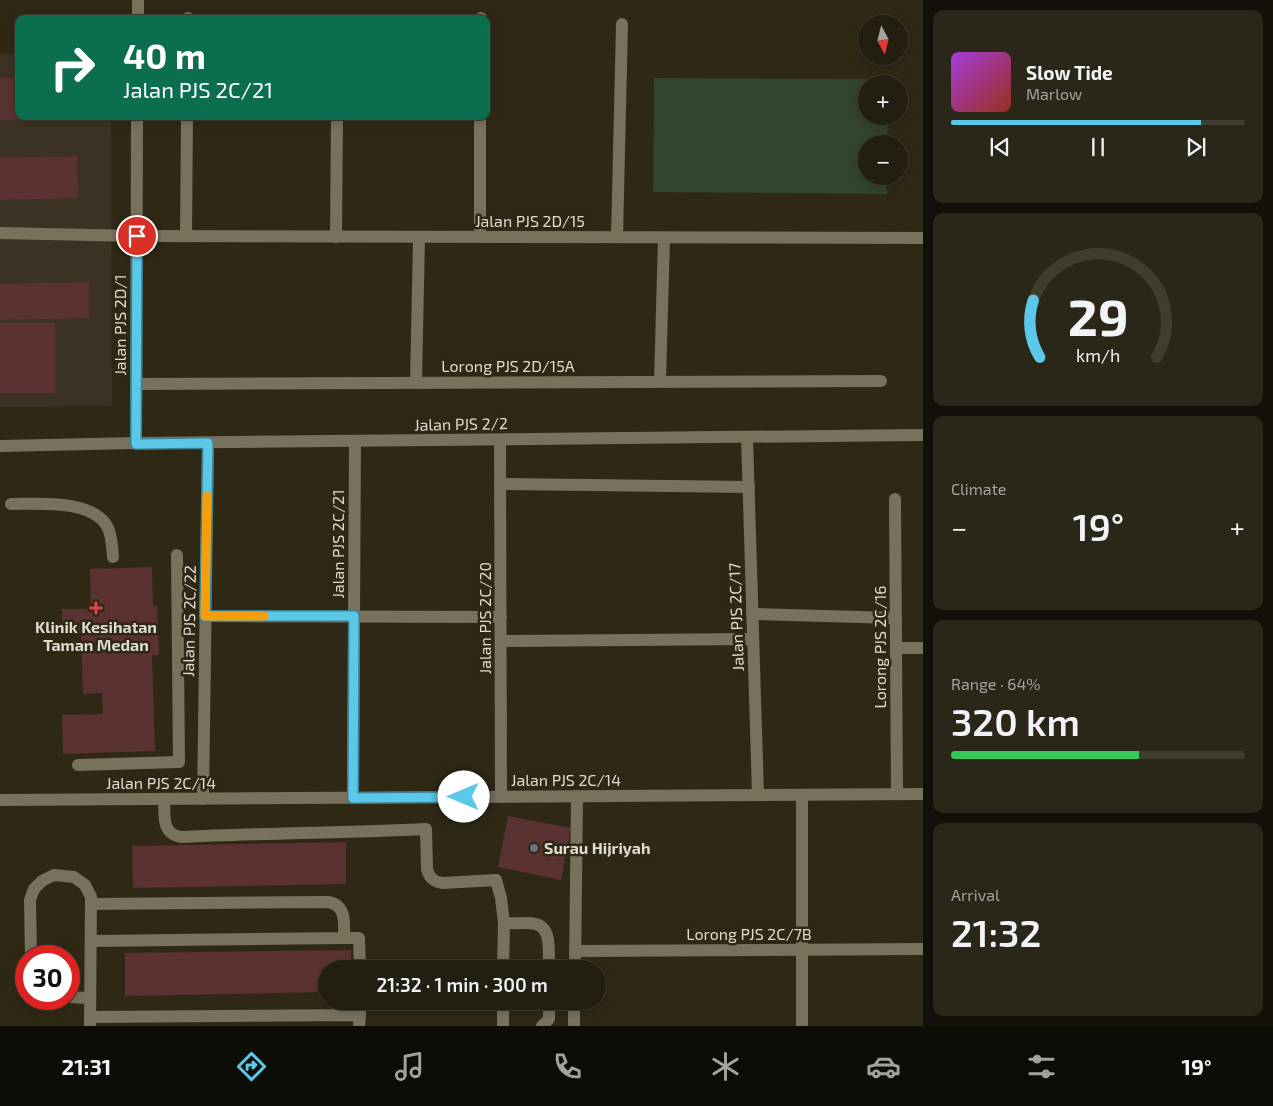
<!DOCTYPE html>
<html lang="en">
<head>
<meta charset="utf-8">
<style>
	:root { --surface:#221e10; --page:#2a2719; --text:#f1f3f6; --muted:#a2a29f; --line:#3f3c30; --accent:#5bc8e7 }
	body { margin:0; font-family:"Exo 2",sans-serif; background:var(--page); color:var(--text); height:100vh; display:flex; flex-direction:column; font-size:19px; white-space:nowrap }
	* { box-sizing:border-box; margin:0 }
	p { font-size:16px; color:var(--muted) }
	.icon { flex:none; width:28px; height:28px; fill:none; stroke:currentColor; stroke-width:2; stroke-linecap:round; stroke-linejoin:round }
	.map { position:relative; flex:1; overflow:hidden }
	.sheet { display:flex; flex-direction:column; gap:10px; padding:10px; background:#131009; width:350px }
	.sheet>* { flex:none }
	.banner { position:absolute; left:15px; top:15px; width:475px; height:105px; border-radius:10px; box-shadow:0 2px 8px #0003,0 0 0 1px var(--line); background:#0b6e4f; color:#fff; overflow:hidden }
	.needle { width:32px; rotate:173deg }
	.tools { position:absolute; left:858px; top:15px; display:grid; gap:10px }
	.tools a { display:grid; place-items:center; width:50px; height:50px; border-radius:50%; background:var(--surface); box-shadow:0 2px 8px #0003,0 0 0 1px var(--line); font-size:25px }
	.speed { position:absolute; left:15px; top:945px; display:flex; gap:10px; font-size:25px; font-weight:700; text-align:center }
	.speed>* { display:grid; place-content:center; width:65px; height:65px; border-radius:50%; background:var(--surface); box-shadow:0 2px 8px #0003,0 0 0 1px var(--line); line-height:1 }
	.speed .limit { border:8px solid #d22; background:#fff; color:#111 }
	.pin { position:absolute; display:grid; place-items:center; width:42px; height:42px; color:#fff; margin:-21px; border:2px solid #fff; border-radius:50%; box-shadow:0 1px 5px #0007 }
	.me { position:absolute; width:55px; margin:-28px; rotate:270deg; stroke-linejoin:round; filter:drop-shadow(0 0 4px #0008) }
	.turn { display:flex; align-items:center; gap:18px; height:105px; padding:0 25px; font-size:22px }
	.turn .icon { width:65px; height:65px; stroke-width:2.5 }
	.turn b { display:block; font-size:35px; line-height:42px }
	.big { font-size:38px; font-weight:600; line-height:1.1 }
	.sheet .card { flex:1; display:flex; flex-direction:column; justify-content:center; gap:8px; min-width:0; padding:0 18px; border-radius:10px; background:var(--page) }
	.sheet .dial { align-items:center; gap:0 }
	.dial svg { height:130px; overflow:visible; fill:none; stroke:var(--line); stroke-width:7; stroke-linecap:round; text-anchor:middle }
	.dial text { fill:var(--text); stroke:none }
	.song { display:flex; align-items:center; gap:15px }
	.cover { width:60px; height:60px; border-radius:8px; background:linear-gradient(135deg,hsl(280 70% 55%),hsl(10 70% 35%)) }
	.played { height:5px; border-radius:2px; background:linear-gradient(90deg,var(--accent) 85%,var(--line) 85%) }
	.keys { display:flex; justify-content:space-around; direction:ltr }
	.heat { display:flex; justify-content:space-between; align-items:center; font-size:28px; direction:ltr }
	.charge { height:8px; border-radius:4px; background:linear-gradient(90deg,#34c759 64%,var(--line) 0) }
	.trip { position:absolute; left:318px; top:960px; width:288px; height:50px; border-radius:25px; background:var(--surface); box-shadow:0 2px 8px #0003,0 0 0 1px var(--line); font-weight:600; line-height:50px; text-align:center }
	.tab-bar { display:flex; height:80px; justify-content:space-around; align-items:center; background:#0e0c06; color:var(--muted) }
	.tab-bar .icon { width:35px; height:35px }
	.tab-bar .selected { color:var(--accent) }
	.tab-bar b { font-size:22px; color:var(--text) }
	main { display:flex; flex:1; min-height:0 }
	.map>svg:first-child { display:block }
	.education { fill:#3b3223 }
	.green { fill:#32432e }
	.building { fill:#5a3231 }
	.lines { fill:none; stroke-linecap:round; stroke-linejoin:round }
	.minor { stroke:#78715c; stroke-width:12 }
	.route-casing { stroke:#3b8296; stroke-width:12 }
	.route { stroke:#5bc8e7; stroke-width:9 }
	.slow { stroke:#f59e0b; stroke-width:9 }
	.health-dot { fill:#e0444e; stroke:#2e2815; stroke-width:2 }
	.worship-dot { fill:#6b7280; stroke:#2e2815; stroke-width:2 }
	.labels { text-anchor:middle; stroke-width:5; stroke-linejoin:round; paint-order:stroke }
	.street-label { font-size:16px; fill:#dedbcf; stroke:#2e2815 }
	.poi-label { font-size:16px; font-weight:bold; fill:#dedbcf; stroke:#2e2815 }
</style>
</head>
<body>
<main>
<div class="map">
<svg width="923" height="1026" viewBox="0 0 923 1026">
	<rect width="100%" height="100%" fill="#2e2815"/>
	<!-- education -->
	<polygon class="education" points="0,54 19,54 19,116 111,116 112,406 0,407"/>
	<!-- green -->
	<polygon class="green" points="654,78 888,79 888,84 866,84 866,116 888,116 887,144 866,144 866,176 887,176 887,194 653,192"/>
	<!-- building -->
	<g class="building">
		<polygon points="0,78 19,78 19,116 54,116 54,119 0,120"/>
		<polygon points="77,156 78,198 0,200 0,158"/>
		<polygon points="89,282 89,318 0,320 0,284"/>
		<rect x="0" y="323" width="55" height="70"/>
		<polygon points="152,567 153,606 157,605 159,655 152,655 155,751 63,754 62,715 103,714 102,693 83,694 81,635 62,635 62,609 91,609 90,569"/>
		<polygon points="508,816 571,828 561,880 498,867"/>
		<polygon points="346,842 346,884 133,888 132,846"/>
		<polygon points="351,950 351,969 326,969 326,992 125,996 125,953"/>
	</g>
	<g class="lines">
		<!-- minor -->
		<g class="minor">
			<polyline points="138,19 138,0"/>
			<polyline points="188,19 188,18"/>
			<polyline points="481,19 481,18"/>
			<polyline points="0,233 137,236 923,238"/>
			<polyline points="186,236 187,116"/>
			<polyline points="336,237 337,116"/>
			<polyline points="480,237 480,116"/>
			<polyline points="617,237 622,24"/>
			<polyline points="660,381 664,238"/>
			<polyline points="416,383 419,237"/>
			<polyline points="136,384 881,381"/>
			<polyline points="747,437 758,795"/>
			<polyline points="500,440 501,797"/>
			<polyline points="136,443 137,116"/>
			<polyline points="0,446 136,443 923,435"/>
			<polyline points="500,484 749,487"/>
			<polyline points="895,499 897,794"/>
			<path d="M11 504C38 504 91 499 107 526 112 535 112 547 113 557"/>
			<polyline points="752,614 896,618"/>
			<polyline points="205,616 501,617"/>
			<polyline points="501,641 753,639"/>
			<polyline points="896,648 923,648"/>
			<polyline points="78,765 179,762 177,555"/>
			<polyline points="353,798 355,441"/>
			<path d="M164 799C165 815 161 834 181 837 263 833 344 833 426 829L427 869C429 878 434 882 443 883L496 880 501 898 504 923"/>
			<polyline points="203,799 208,443"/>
			<polyline points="0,800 923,794"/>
			<polyline points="344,938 359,938 360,969"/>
			<path d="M91 941 344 938C344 924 347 905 328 902L91 904"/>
			<polyline points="575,951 923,949"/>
			<polyline points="31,956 30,900 34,889 42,881 54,875 74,877 85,885 91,897 90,1026"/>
			<path d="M503 969 504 923C514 924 526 922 535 924 553 927 548 955 549 969"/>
			<polyline points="575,969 577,796"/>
			<polyline points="69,997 90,998"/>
			<polyline points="360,1001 360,1015"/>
			<polyline points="90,1017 360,1015 359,1026"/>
			<polyline points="503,1026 503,1001"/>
			<polyline points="542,1026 549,1019 549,1001"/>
			<polyline points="574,1026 574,1001"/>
			<polyline points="802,1026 802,795"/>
		</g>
	</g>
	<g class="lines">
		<!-- route casing -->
		<g class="route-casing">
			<polyline id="route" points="137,236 136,444 208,443 205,616 354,616 353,798 464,797"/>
		</g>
		<!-- route -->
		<use href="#route" class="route"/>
		<!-- slow -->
		<polyline class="slow" points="207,496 205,616 264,616"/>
	</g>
	<!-- markers -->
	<path class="health-dot" d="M93.5 600.5h5v5h5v5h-5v5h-5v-5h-5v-5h5z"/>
	<circle class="worship-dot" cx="534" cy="848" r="5"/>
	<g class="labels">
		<!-- street labels -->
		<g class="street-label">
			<text x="530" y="227">Jalan PJS 2D/15</text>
			<text transform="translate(120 325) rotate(-90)" y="6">Jalan PJS 2D/1</text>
			<text x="508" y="372">Lorong PJS 2D/15A</text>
			<text transform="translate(461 424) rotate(-1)" y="6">Jalan PJS 2/2</text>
			<text transform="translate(338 544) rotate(-90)" y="6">Jalan PJS 2C/21</text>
			<text transform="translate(736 617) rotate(-92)" y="6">Jalan PJS 2C/17</text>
			<text transform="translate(485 618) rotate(-90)" y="6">Jalan PJS 2C/20</text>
			<text transform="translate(189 621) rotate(-89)" y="6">Jalan PJS 2C/22</text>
			<text transform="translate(880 647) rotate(-90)" y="6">Lorong PJS 2C/16</text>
			<text x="566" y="786">Jalan PJS 2C/14</text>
			<text x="161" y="789">Jalan PJS 2C/14</text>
			<text x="749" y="940">Lorong PJS 2C/7B</text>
		</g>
		<!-- poi labels -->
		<g class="poi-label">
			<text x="96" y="633">Klinik Kesihatan<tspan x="96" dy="18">Taman Medan</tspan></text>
			<text x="544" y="854" text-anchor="start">Surau Hijriyah</text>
		</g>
	</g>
</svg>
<div class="tools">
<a><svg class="needle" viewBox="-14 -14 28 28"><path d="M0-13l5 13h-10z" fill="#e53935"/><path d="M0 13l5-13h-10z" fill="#a2a29f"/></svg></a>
<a>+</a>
<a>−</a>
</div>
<div class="speed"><div class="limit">30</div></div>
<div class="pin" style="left:137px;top:236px;background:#d93025"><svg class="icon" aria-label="arrive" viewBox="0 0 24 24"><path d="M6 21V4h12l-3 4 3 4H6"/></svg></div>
<svg class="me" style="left:464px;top:797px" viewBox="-20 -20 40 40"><circle r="19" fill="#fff"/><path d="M0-13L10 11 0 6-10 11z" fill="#5bc8e7"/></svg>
<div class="trip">21:32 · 1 min · 300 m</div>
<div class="banner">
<div class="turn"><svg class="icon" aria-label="right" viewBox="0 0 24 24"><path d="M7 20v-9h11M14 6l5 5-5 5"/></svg><div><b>40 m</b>Jalan PJS 2C/21</div></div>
</div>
</div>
<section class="sheet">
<div class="card">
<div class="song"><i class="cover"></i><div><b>Slow Tide</b><p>Marlow</p></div></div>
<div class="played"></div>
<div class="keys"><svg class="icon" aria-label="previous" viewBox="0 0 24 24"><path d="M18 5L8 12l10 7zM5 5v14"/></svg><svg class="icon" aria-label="pause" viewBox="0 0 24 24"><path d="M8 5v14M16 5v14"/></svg><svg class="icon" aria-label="next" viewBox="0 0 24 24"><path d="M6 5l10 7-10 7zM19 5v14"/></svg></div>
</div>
<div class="card dial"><svg viewBox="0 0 100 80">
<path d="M14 69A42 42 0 1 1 86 69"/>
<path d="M14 69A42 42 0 0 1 10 34" stroke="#5bc8e7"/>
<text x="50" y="56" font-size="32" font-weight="700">29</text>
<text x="50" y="72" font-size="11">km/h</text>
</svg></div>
<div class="card"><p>Climate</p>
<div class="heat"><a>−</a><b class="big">19°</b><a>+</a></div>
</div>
<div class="card"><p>Range · 64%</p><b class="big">320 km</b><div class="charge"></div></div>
<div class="card"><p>Arrival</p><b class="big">21:32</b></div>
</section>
</main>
<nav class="tab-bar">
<b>21:31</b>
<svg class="icon selected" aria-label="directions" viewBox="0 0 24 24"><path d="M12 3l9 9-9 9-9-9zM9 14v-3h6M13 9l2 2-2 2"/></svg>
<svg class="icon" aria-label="music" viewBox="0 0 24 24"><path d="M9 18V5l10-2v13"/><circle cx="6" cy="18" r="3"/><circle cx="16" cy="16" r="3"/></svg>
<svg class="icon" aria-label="phone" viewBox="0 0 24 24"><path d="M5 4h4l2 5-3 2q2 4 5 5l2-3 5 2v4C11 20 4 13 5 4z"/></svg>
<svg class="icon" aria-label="climate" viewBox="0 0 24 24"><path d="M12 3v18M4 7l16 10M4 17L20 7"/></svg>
<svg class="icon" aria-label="car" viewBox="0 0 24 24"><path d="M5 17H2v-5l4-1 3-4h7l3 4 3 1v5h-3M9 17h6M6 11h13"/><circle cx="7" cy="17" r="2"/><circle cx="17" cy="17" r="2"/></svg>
<svg class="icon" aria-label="filters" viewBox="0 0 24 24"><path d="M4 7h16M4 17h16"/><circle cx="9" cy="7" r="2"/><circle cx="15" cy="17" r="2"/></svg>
<b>19°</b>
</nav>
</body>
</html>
